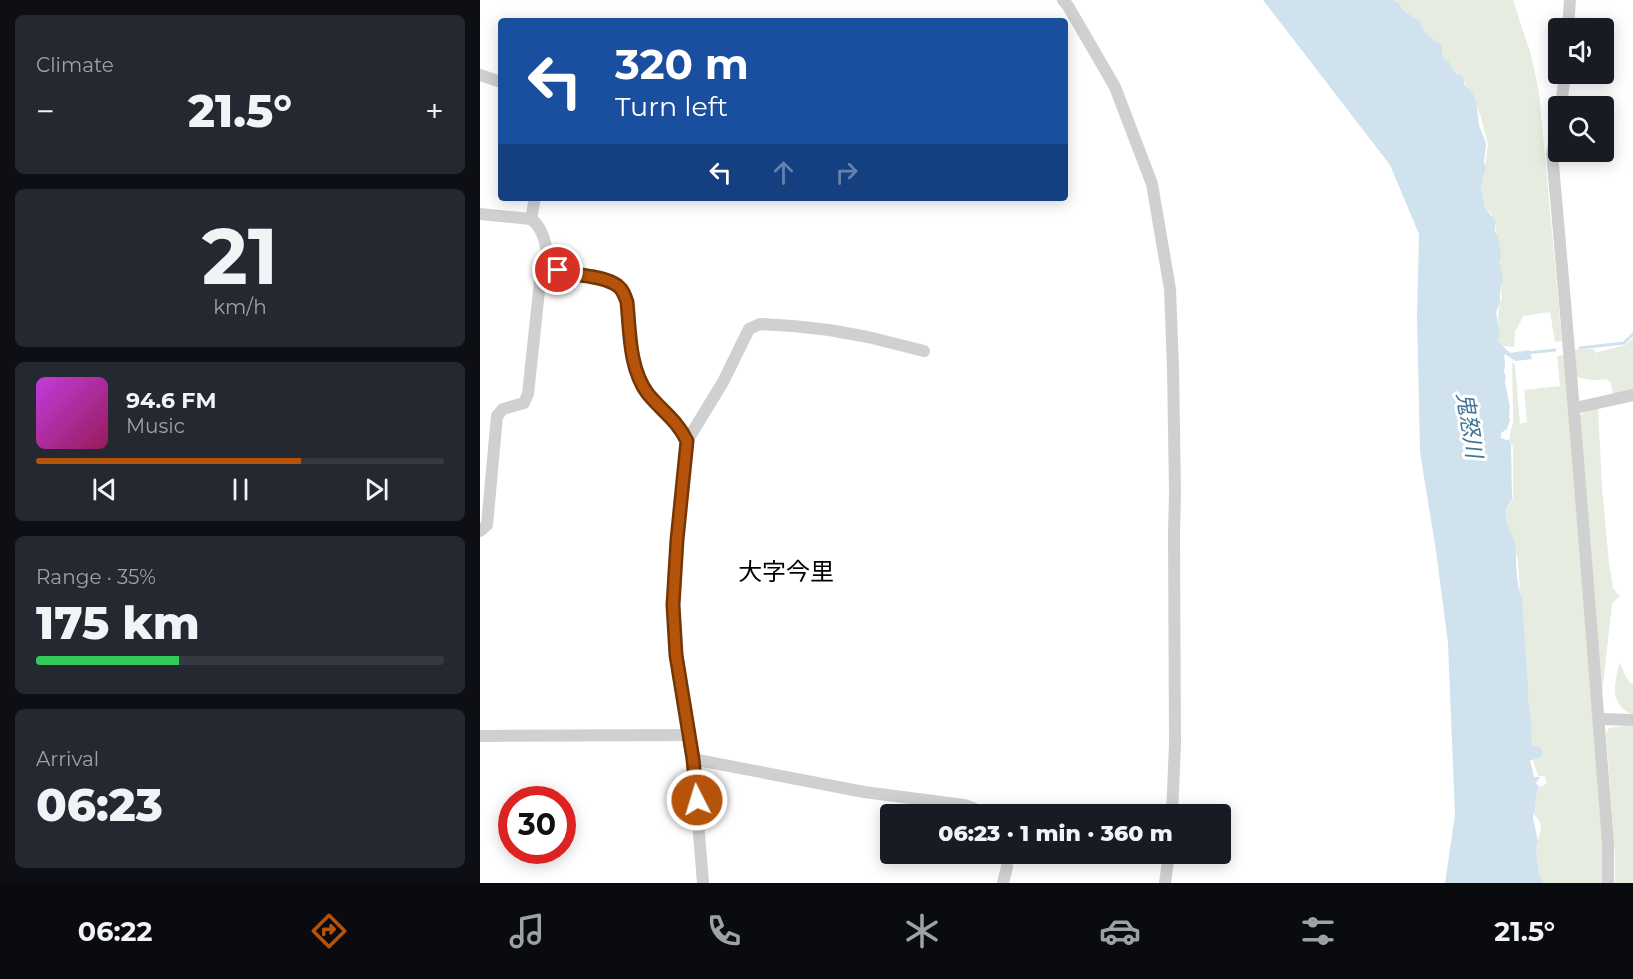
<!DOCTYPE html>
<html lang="en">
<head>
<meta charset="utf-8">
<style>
	:root { --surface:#171b24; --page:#242831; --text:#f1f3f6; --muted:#9ea1a6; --line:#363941; --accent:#b45309 }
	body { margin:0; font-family:Montserrat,"Noto Sans JP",sans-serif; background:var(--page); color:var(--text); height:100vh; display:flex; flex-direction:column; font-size:22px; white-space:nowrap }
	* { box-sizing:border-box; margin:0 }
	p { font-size:20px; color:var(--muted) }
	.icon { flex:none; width:33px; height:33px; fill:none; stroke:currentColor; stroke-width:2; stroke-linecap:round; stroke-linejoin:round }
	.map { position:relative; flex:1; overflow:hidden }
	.details { display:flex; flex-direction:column; gap:15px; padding:15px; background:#0d0f14; width:480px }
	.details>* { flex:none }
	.banner { position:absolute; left:18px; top:18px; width:570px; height:183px; border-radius:6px; box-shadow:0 3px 15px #0003; background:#1a4fa0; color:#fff; overflow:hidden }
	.buttons { position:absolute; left:1068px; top:18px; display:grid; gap:12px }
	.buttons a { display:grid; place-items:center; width:66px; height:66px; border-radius:6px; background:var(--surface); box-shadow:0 3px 15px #0003; font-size:30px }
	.speed { position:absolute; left:18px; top:786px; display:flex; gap:12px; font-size:30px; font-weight:700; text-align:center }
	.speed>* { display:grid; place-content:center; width:78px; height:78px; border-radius:50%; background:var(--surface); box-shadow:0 3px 15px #0003; line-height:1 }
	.speed .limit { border:9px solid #d22; background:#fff; color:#111 }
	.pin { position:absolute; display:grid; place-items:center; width:51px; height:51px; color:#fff; margin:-26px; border:3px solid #fff; border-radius:50%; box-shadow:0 2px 6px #0007 }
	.me { position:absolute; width:66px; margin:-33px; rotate:355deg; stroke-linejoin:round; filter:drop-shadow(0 0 4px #0008) }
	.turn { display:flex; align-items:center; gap:21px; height:126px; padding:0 18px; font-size:27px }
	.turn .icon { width:78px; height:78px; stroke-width:2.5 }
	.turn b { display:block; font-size:42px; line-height:51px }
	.lanes { display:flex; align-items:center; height:57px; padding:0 18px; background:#0003; justify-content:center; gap:30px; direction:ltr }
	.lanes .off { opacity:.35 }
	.big { font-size:45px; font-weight:800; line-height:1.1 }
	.details .card { flex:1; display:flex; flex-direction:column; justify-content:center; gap:9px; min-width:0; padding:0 21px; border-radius:9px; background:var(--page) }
	.details .dial { align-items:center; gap:0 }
	.dial b { font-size:78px; line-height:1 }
	.song { display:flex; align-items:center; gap:18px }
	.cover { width:72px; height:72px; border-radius:9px; background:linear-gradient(135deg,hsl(290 70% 55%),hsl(330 70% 35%)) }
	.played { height:6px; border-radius:3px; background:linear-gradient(90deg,var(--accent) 65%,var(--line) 65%) }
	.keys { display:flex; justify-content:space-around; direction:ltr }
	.heat { display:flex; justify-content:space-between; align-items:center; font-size:33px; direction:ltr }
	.charge { height:9px; border-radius:4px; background:linear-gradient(90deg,#34c759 35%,var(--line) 0) }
	.trip { position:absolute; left:400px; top:804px; width:351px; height:60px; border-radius:6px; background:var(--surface); box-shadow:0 3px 15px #0003; font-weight:800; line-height:60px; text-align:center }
	.tabs { display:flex; height:96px; justify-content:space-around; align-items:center; background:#090b0e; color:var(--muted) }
	.tabs .icon { width:42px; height:42px }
	.tabs .current { color:var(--accent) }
	.tabs b { font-size:27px; color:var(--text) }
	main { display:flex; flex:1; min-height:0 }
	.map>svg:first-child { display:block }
	.green { fill:#e6ecdf }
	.water { fill:#cfe2ee }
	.pier { fill:#fff }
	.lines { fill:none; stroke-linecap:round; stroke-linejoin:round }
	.stream { stroke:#cfe2ee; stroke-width:3 }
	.minor { stroke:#d0d0d0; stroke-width:12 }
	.route-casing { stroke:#753606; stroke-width:15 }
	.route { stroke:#b45309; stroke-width:10 }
	.labels { text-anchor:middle; stroke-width:6; stroke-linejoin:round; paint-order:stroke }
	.water-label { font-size:22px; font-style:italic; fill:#3f7597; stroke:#fff }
	.quarter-label { font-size:24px; fill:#000; stroke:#fff }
</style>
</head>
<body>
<main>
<section class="details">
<div class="card"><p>Climate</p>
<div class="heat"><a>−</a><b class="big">21.5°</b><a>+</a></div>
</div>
<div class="card dial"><b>21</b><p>km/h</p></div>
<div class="card">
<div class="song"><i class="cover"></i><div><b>94.6 FM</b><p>Music</p></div></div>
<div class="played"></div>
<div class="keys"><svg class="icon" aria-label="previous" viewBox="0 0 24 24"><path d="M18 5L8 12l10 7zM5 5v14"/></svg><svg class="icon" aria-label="pause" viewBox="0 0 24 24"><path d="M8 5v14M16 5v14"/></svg><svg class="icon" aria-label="next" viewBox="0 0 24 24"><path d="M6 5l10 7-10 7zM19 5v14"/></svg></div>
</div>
<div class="card"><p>Range · 35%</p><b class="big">175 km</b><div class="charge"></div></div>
<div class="card"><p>Arrival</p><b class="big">06:23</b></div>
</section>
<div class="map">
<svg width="1153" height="883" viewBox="0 0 1153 883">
	<rect width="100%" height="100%" fill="#fff"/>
	<!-- green -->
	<g class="green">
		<path d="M913 0H1033L1051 55 1059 92 1082 341 1075 342 1070 312 1043 316 1038 327 1035 331 1034 347 1024 346 1020 344 1018 341 1020 332 1018 319 1019 305 1022 298 1020 289 1022 284 1021 281 1023 279 1021 266 1019 263C1023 249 1015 235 1015 220L1012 217 1011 213 1005 208 1001 188 1004 176 1008 144 1000 114C997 110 997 105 995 100 991 91 985 86 982 76L976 74 968 60 964 59 962 53 945 33 940 22 923 10 918 2Z"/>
		<path d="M1153 338V392L1134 396 1130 382 1126 379C1117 381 1103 380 1095 376L1092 350 1114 349 1115 353C1117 352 1143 346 1145 345 1148 343 1150 340 1153 338Z"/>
		<path d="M1084 355 1123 848 1124 883H1064L1059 874 1056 849 1061 828 1060 822 1054 814V807L1057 792 1059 787 1066 784 1065 776H1058L1053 760 1056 748 1052 745C1051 737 1052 729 1051 721 1050 708 1047 696 1048 683L1042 596 1040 591 1038 561 1032 536 1029 533 1026 516 1027 507 1033 499V446L1029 442 1033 414 1032 362 1035 365 1040 424 1047 422 1044 390 1080 386 1077 356Z"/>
		<polygon points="1118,407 1122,488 1129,563 1133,588 1140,597 1136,599 1132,604 1122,693 1100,417 1105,410"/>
		<path d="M1139 663C1145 670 1144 679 1153 685V715C1128 703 1135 686 1139 663Z"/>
		<polygon points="1153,725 1153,883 1135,883 1135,855 1126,733 1129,728"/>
	</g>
	<!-- water -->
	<path class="water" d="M783 0H913L918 2 923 10 940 22 945 33 962 46V53L964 59 968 60 976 74 983 76 984 84 992 92 996 101 999 125 1006 143 1004 163 1006 166 1001 188 1005 208 1015 220V231L1018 236 1021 255 1019 263 1021 266 1023 279 1020 289V302L1016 313 1020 333 1018 341 1030 353 1049 350 1052 359 1036 361 1024 355 1027 378 1025 380C1027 397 1034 413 1028 429L1021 433 1022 438 1027 440 1029 439V442L1031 444 1032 497 1033 499C1027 504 1026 509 1026 517 1027 528 1033 534 1035 544 1037 558 1035 584 1042 596L1048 683C1047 696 1050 708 1051 721 1052 729 1051 737 1052 745L1061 748 1063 754 1061 757 1054 758 1053 760H1050L1054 777H1060L1056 783 1059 787 1057 792 1053 818 1058 841 1056 849 1059 874 1064 883H965L975 815 968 643 956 551 940 452 937 316 939 234 910 165Z"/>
	<!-- pier -->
	<polygon class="pier" points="1025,354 1032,359 1032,362 1027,360 1028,366 1027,372 1029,377 1028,381 1033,404 1033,423 1030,431 1025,435 1027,437 1029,436 1029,439 1027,440 1021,438 1021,433 1027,429 1030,421 1029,417 1030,404 1025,380 1026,378 1024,371 1025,366"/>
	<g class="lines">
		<!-- stream -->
		<g class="stream">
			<polyline points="1100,348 1144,343 1153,334"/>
			<polyline points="1047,353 1075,350"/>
		</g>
		<!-- minor -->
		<g class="minor">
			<polyline points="583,0 588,6 635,87 672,184 690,289 693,368 695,491 694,535 695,744 692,814"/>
			<polyline points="1088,28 1090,0"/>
			<polyline points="0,75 21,82"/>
			<polyline points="1081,106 1085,74"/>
			<path d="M1078 125 1072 154C1093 383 1110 613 1128 843V883"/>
			<path d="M0 214 51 219C65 229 66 249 70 265 91 278 120 273 138 286 143 290 145 296 147 302 150 332 149 369 168 394 183 412 196 419 207 441"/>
			<polyline points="51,219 55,198"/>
			<polyline points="1095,408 1153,395"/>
			<polyline points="0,531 7,525 17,416 23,409 44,403 48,394 61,272 70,265"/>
			<polyline points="1119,719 1153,720"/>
			<polyline points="0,736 209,735"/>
			<polyline points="213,759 384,792 484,805 493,808 501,814"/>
			<polyline points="223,883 213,759 196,655 193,605 197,540 207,441 243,382 269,329 280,324 313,326 349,330 388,337 444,351"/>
			<polyline points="523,883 527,867 526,854"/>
			<polyline points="685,883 689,854"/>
		</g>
	</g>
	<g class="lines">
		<!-- route casing -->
		<g class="route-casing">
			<path id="route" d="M78 270C96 277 121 274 138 286 143 290 145 296 147 302 150 332 149 369 168 394 183 412 196 419 207 441L197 540 193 605 196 655 213 759 217 800"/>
		</g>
		<!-- route -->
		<use href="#route" class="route"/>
	</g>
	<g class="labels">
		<!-- water labels -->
		<g class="water-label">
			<text transform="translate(990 425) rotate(81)" y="8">鬼怒川</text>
		</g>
		<!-- quarter labels -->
		<g class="quarter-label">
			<text x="306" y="580">大字今里</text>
		</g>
	</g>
</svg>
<div class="buttons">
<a><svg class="icon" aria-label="sound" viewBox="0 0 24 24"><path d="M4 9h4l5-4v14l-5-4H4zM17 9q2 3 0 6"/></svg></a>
<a><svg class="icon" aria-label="search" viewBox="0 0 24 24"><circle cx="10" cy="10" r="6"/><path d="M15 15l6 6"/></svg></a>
</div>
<div class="speed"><div class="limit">30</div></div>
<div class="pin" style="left:78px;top:270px;background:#d93025"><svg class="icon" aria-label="arrive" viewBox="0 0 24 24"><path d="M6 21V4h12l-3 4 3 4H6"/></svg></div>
<svg class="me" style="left:217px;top:800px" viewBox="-20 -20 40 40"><circle r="17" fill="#b45309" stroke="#fff" stroke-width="3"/><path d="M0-11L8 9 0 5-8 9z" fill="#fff"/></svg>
<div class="trip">06:23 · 1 min · 360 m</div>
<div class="banner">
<div class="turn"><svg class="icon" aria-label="left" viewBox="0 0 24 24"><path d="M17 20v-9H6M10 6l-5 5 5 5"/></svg><div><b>320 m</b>Turn left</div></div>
<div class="lanes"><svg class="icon" aria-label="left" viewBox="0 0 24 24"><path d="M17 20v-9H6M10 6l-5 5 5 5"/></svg><svg class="icon off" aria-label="ahead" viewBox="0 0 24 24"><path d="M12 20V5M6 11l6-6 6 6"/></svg><svg class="icon off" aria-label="right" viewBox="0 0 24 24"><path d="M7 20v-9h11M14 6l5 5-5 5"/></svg></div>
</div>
</div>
</main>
<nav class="tabs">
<b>06:22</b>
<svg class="icon current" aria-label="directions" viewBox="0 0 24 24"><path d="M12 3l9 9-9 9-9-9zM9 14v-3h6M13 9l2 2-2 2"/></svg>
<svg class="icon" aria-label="music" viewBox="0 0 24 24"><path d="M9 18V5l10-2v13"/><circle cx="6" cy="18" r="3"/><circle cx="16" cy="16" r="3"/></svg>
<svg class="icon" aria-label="phone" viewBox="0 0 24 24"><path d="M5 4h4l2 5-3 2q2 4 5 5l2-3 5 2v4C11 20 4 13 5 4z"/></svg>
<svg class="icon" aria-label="climate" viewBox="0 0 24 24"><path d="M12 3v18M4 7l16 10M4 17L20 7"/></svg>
<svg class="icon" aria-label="car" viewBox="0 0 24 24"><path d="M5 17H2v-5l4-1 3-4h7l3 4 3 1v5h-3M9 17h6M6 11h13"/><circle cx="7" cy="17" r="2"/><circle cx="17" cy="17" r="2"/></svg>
<svg class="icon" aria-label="filters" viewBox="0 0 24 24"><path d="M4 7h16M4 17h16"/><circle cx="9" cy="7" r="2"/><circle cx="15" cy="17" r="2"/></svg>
<b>21.5°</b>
</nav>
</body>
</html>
